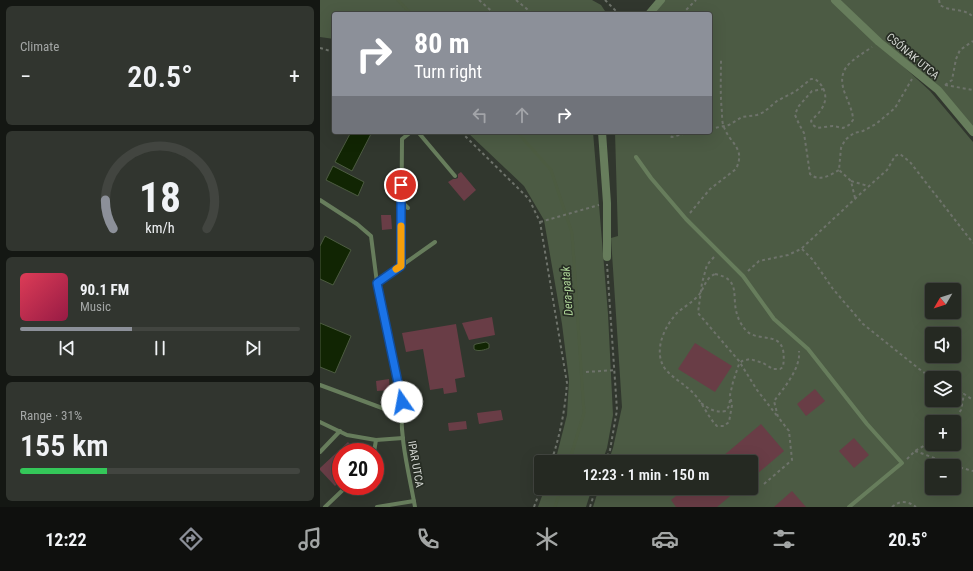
<!DOCTYPE html>
<html lang="en">
<head>
<meta charset="utf-8">
<style>
	:root { --surface:#252922; --page:#31352f; --text:#f1f3f6; --muted:#a3a6a5; --line:#424540; --accent:#8c9099 }
	body { margin:0; font-family:"Roboto Condensed",sans-serif; background:var(--page); color:var(--text); height:100vh; display:flex; flex-direction:column; font-size:15px; white-space:nowrap }
	* { box-sizing:border-box; margin:0 }
	p { font-size:13px; color:var(--muted) }
	.icon { flex:none; width:22px; height:22px; fill:none; stroke:currentColor; stroke-width:2; stroke-linecap:round; stroke-linejoin:round }
	.map { position:relative; flex:1; overflow:hidden }
	.side { display:flex; flex-direction:column; gap:6px; padding:6px; background:#141713; width:320px }
	.side>* { flex:none }
	.guide { position:absolute; left:12px; top:12px; width:380px; height:122px; border-radius:4px; box-shadow:0 4px 16px #0002,0 0 0 1px var(--line); background:#8c9099; color:#fff; overflow:hidden }
	.needle { width:26px; rotate:231deg }
	.fabs { position:absolute; left:605px; top:283px; display:grid; gap:8px }
	.fabs a { display:grid; place-items:center; width:36px; height:36px; border-radius:4px; background:var(--surface); box-shadow:0 4px 16px #0002,0 0 0 1px var(--line); font-size:20px }
	.speed { position:absolute; left:12px; top:443px; display:flex; gap:8px; font-size:20px; font-weight:700; text-align:center }
	.speed>* { display:grid; place-content:center; width:52px; height:52px; border-radius:50%; background:var(--surface); box-shadow:0 4px 16px #0002,0 0 0 1px var(--line); line-height:1 }
	.speed .limit { border:6px solid #d22; background:#fff; color:#111 }
	.pin { position:absolute; display:grid; place-items:center; width:34px; height:34px; color:#fff; margin:-17px; border:2px solid #fff; border-radius:50%; box-shadow:0 1px 4px #0007 }
	.me { position:absolute; width:44px; margin:-22px; rotate:348deg; stroke-linejoin:round; filter:drop-shadow(0 0 3px #0008) }
	.turn { display:flex; align-items:center; gap:14px; height:84px; padding:0 16px; font-size:18px }
	.turn .icon { width:52px; height:52px; stroke-width:2.5 }
	.turn b { display:block; font-size:28px; line-height:34px }
	.lanes { display:flex; align-items:center; height:38px; padding:0 16px; background:#0003; justify-content:center; gap:20px; direction:ltr }
	.lanes .off { opacity:.35 }
	.big { font-size:30px; font-weight:600; line-height:1.1 }
	.side .card { flex:1; display:flex; flex-direction:column; justify-content:center; gap:6px; min-width:0; padding:0 14px; border-radius:6px; background:var(--page) }
	.side .dial { align-items:center; gap:0 }
	.dial svg { height:104px; overflow:visible; fill:none; stroke:var(--line); stroke-width:7; stroke-linecap:round; text-anchor:middle }
	.dial text { fill:var(--text); stroke:none }
	.song { display:flex; align-items:center; gap:12px }
	.cover { width:48px; height:48px; border-radius:6px; background:linear-gradient(135deg,hsl(350 70% 55%),hsl(340 70% 35%)) }
	.played { height:4px; border-radius:2px; background:linear-gradient(90deg,var(--accent) 40%,var(--line) 40%) }
	.keys { display:flex; justify-content:space-around; direction:ltr }
	.heat { display:flex; justify-content:space-between; align-items:center; font-size:22px; direction:ltr }
	.charge { height:6px; border-radius:3px; background:linear-gradient(90deg,#34c759 31%,var(--line) 0) }
	.trip { position:absolute; left:214px; top:455px; width:224px; height:40px; border-radius:4px; background:var(--surface); box-shadow:0 4px 16px #0002,0 0 0 1px var(--line); font-weight:600; line-height:40px; text-align:center }
	.tab-bar { display:flex; height:64px; justify-content:space-around; align-items:center; background:#0f100e; color:var(--muted) }
	.tab-bar .icon { width:28px; height:28px }
	.tab-bar .active { color:var(--accent) }
	.tab-bar b { font-size:18px; color:var(--text) }
	main { display:flex; flex:1; min-height:0 }
	.map>svg:first-child { display:block }
	.green { fill:#4c5b44; fill-rule:evenodd }
	.water { fill:#112503; stroke:#4c5b41 }
	.lines { fill:none; stroke-linecap:round; stroke-linejoin:round }
	.stream { stroke:#4c5b41; stroke-width:3 }
	.building { fill:#693d46 }
	.path { stroke:#6e736b; stroke-width:2; stroke-dasharray:3 3; stroke-linecap:butt }
	.lane { stroke:#677d5c; stroke-width:4 }
	.street { stroke:#677d5c; stroke-width:8 }
	.route-casing { stroke:#114b97; stroke-width:10 }
	.route { stroke:#1a73e8; stroke-width:7 }
	.slow { stroke:#f59e0b; stroke-width:7 }
	.labels { text-anchor:middle; stroke-width:3.5; stroke-linejoin:round; paint-order:stroke }
	.street-label { font-size:11px; fill:#d5d8d3; stroke:#272d24 }
	.water-label { font-size:12px; font-style:italic; fill:#b0d79a; stroke:#272d24 }
</style>
</head>
<body>
<main>
<section class="side">
<div class="card"><p>Climate</p>
<div class="heat"><a>−</a><b class="big">20.5°</b><a>+</a></div>
</div>
<div class="card dial"><svg viewBox="0 0 100 80">
<path d="M14 69A42 42 0 1 1 86 69"/>
<path d="M14 69A42 42 0 0 1 8 47" stroke="#8c9099"/>
<text x="50" y="56" font-size="32" font-weight="700">18</text>
<text x="50" y="72" font-size="11">km/h</text>
</svg></div>
<div class="card">
<div class="song"><i class="cover"></i><div><b>90.1 FM</b><p>Music</p></div></div>
<div class="played"></div>
<div class="keys"><svg class="icon" aria-label="previous" viewBox="0 0 24 24"><path d="M18 5L8 12l10 7zM5 5v14"/></svg><svg class="icon" aria-label="pause" viewBox="0 0 24 24"><path d="M8 5v14M16 5v14"/></svg><svg class="icon" aria-label="next" viewBox="0 0 24 24"><path d="M6 5l10 7-10 7zM19 5v14"/></svg></div>
</div>
<div class="card"><p>Range · 31%</p><b class="big">155 km</b><div class="charge"></div></div>
</section>
<div class="map">
<svg width="653" height="507" viewBox="0 0 653 507">
	<rect width="100%" height="100%" fill="#31372e"/>
	<!-- green -->
	<g class="green">
		<polygon points="0,0 272,0 281,5 287,14 14,14 14,39 0,37"/>
		<path d="M344 0H511L610 91 653 142V507H273L279 488H431V462H288L293 448 302 407 291 238 298 236 295 132H390V14H333ZM612 290H634V312H612ZM612 334H634V356H612ZM612 378H634V400H612ZM612 422H634V444H612ZM612 466H634V488H612Z"/>
		<polygon points="520,0 653,0 653,128"/>
		<polygon points="147,132 273,132 288,314 293,415 287,448 282,462 235,462 247,415 249,380 242,324 224,220 204,186"/>
		<polygon points="225,488 272,488 266,507 218,507"/>
	</g>
	<!-- water -->
	<g class="water">
		<polygon points="31,132 52,132 32,171 15,162"/>
		<polygon points="13,166 44,182 38,196 6,180"/>
		<polygon points="5,236 31,250 13,285 0,279 0,246"/>
		<polygon points="0,323 31,336 15,373 0,367"/>
		<path d="M166 342 169 344V348C165 350 157 352 154 349V345L156 344Z"/>
	</g>
	<g class="lines">
		<!-- stream -->
		<g class="stream">
			<polyline points="78,0 91,14"/>
			<polyline points="197,132 231,170 252,233 264,413 249,462"/>
			<polyline points="235,507 241,488"/>
		</g>
	</g>
	<!-- building -->
	<g class="building">
		<polygon points="141,172 156,190 144,201 128,182 133,179 135,179 138,178 138,174"/>
		<polygon points="61,215 71,215 72,229 62,230"/>
		<polygon points="172,317 175,335 149,340 142,323"/>
		<polygon points="136,324 145,377 135,379 137,392 124,394 123,388 110,390 103,349 86,352 82,333"/>
		<polygon points="375,343 412,366 395,392 358,369"/>
		<polygon points="69,379 70,390 57,391 56,381"/>
		<polygon points="495,389 505,401 486,416 477,404"/>
		<polygon points="181,410 183,420 159,424 157,413"/>
		<polygon points="146,421 147,429 129,431 128,423"/>
		<polygon points="441,424 464,451 431,479 431,462 396,462"/>
		<polygon points="534,438 549,455 534,468 519,451"/>
		<polygon points="28,442 37,452 21,452 21,480 15,486 0,470 0,468"/>
		<polygon points="366,488 420,488 397,507 356,507 351,500"/>
		<polygon points="472,491 486,507 454,507"/>
	</g>
	<g class="lines">
		<!-- path -->
		<g class="path">
			<polyline points="159,0 175,14"/>
			<polyline points="196,0 213,14"/>
			<polyline points="285,0 299,14"/>
			<path d="M619 0 620 5C630 12 646 8 653 17"/>
			<polyline points="362,14 376,0"/>
			<polyline points="0,48 14,52"/>
			<polyline points="625,85 632,80 636,59 640,50 653,41"/>
			<polyline points="625,85 653,90"/>
			<path d="M504 89 492 91 478 107 475 115 479 124 484 133 490 174C499 182 509 176 519 170"/>
			<path d="M390 129 409 125 422 117 437 115 444 112 457 101 476 91 491 79H495C506 87 509 100 500 111 498 115 494 117 491 121L493 125 497 128 513 126 523 128 529 125 533 120C533 112 529 104 526 96 514 68 532 61 552 47"/>
			<path d="M141 132 209 199 220 222 247 383C245 410 240 436 231 462"/>
			<polyline points="348,132 348,135 352,137 371,132"/>
			<polyline points="531,181 548,186"/>
			<polyline points="535,198 531,181 519,170 521,148 525,140 534,133 543,131 556,124 575,108 592,79"/>
			<path d="M370 213 390 189 416 169C426 148 410 144 404 127 402 123 402 117 402 112 400 95 401 77 401 60"/>
			<polyline points="220,222 279,205"/>
			<polyline points="482,249 493,260 513,289 543,324 603,372 615,378"/>
			<polyline points="394,257 387,265 382,283 378,313 419,361 437,390 458,417"/>
			<polyline points="428,271 439,261 468,255 481,249 538,196 567,170 575,156 580,154 590,162 653,243"/>
			<path d="M395 274C423 280 410 297 418 317 419 321 422 325 424 328 437 347 469 324 463 367L460 369H453L443 363 430 359 422 361 419 364 413 382 410 395 412 405 409 422 404 426H397C387 416 383 403 374 394 366 385 354 379 346 370 332 353 344 326 358 312 364 307 371 303 377 297 385 289 384 279 395 274Z"/>
			<polyline points="266,372 296,370"/>
			<polyline points="634,389 644,394"/>
			<path d="M381 403C389 409 395 413 406 411L409 406 410 400"/>
			<polyline points="633,422 641,410 644,394 653,400"/>
			<polyline points="595,451 642,468 653,471"/>
			<polyline points="587,459 595,451 612,441"/>
			<polyline points="285,462 290,450 297,410 287,264"/>
			<path d="M444 484 472 460 469 431 458 417 454 401C464 388 481 368 479 351"/>
			<polyline points="214,507 221,488"/>
			<polyline points="270,507 276,488"/>
			<path d="M572 507C580 500 588 501 596 507"/>
		</g>
		<!-- lane -->
		<g class="lane">
			<polyline points="92,132 98,132 135,176"/>
			<polyline points="316,157 331,178 366,219 423,276 454,319 488,349 547,424 582,463 529,507"/>
			<path d="M0 200 37 224 51 236 57 283 82 402C79 437 89 473 95 507"/>
			<polyline points="81,201 88,208"/>
			<polyline points="81,266 115,242"/>
			<polyline points="57,283 81,266 82,139 91,132"/>
			<polyline points="0,385 81,415"/>
			<polyline points="0,422 27,435 56,440 83,438"/>
			<polyline points="0,452 20,431"/>
			<polyline points="54,452 56,440"/>
			<polyline points="5,507 27,486"/>
			<polyline points="57,507 94,501"/>
		</g>
		<!-- street -->
		<g class="street">
			<polyline points="515,0 559,42 618,90 653,132"/>
			<polyline points="329,14 341,0"/>
			<polyline points="282,132 287,203 287,257"/>
		</g>
	</g>
	<g class="lines">
		<!-- route casing -->
		<g class="route-casing">
			<polyline id="route" points="81,185 81,266 57,283 82,402"/>
		</g>
		<!-- route -->
		<use href="#route" class="route"/>
		<!-- slow -->
		<polyline class="slow" points="76,269 81,266 81,226"/>
	</g>
	<g class="labels">
		<!-- street labels -->
		<g class="street-label">
			<text transform="translate(593 56) rotate(40)" y="4">CSÓNAK UTCA</text>
			<text transform="translate(96 464) rotate(80)" y="4">IPAR UTCA</text>
		</g>
		<!-- water labels -->
		<g class="water-label">
			<text transform="translate(247 291) rotate(-94)" y="4">Dera-patak</text>
		</g>
	</g>
</svg>
<div class="fabs">
<a><svg class="needle" viewBox="-14 -14 28 28"><path d="M0-13l5 13h-10z" fill="#e53935"/><path d="M0 13l5-13h-10z" fill="#a3a6a5"/></svg></a>
<a><svg class="icon" aria-label="sound" viewBox="0 0 24 24"><path d="M4 9h4l5-4v14l-5-4H4zM17 9q2 3 0 6"/></svg></a>
<a><svg class="icon" aria-label="layers" viewBox="0 0 24 24"><path d="M12 4l9 5-9 5-9-5zM3 14l9 5 9-5"/></svg></a>
<a>+</a>
<a>−</a>
</div>
<div class="speed"><div class="limit">20</div></div>
<div class="pin" style="left:81px;top:185px;background:#d93025"><svg class="icon" aria-label="arrive" viewBox="0 0 24 24"><path d="M6 21V4h12l-3 4 3 4H6"/></svg></div>
<svg class="me" style="left:82px;top:402px" viewBox="-20 -20 40 40"><circle r="19" fill="#fff"/><path d="M0-13L10 11 0 6-10 11z" fill="#1a73e8"/></svg>
<div class="trip">12:23 · 1 min · 150 m</div>
<div class="guide">
<div class="turn"><svg class="icon" aria-label="right" viewBox="0 0 24 24"><path d="M7 20v-9h11M14 6l5 5-5 5"/></svg><div><b>80 m</b>Turn right</div></div>
<div class="lanes"><svg class="icon off" aria-label="left" viewBox="0 0 24 24"><path d="M17 20v-9H6M10 6l-5 5 5 5"/></svg><svg class="icon off" aria-label="ahead" viewBox="0 0 24 24"><path d="M12 20V5M6 11l6-6 6 6"/></svg><svg class="icon" aria-label="right" viewBox="0 0 24 24"><path d="M7 20v-9h11M14 6l5 5-5 5"/></svg></div>
</div>
</div>
</main>
<nav class="tab-bar">
<b>12:22</b>
<svg class="icon active" aria-label="directions" viewBox="0 0 24 24"><path d="M12 3l9 9-9 9-9-9zM9 14v-3h6M13 9l2 2-2 2"/></svg>
<svg class="icon" aria-label="music" viewBox="0 0 24 24"><path d="M9 18V5l10-2v13"/><circle cx="6" cy="18" r="3"/><circle cx="16" cy="16" r="3"/></svg>
<svg class="icon" aria-label="phone" viewBox="0 0 24 24"><path d="M5 4h4l2 5-3 2q2 4 5 5l2-3 5 2v4C11 20 4 13 5 4z"/></svg>
<svg class="icon" aria-label="climate" viewBox="0 0 24 24"><path d="M12 3v18M4 7l16 10M4 17L20 7"/></svg>
<svg class="icon" aria-label="car" viewBox="0 0 24 24"><path d="M5 17H2v-5l4-1 3-4h7l3 4 3 1v5h-3M9 17h6M6 11h13"/><circle cx="7" cy="17" r="2"/><circle cx="17" cy="17" r="2"/></svg>
<svg class="icon" aria-label="filters" viewBox="0 0 24 24"><path d="M4 7h16M4 17h16"/><circle cx="9" cy="7" r="2"/><circle cx="15" cy="17" r="2"/></svg>
<b>20.5°</b>
</nav>
</body>
</html>
